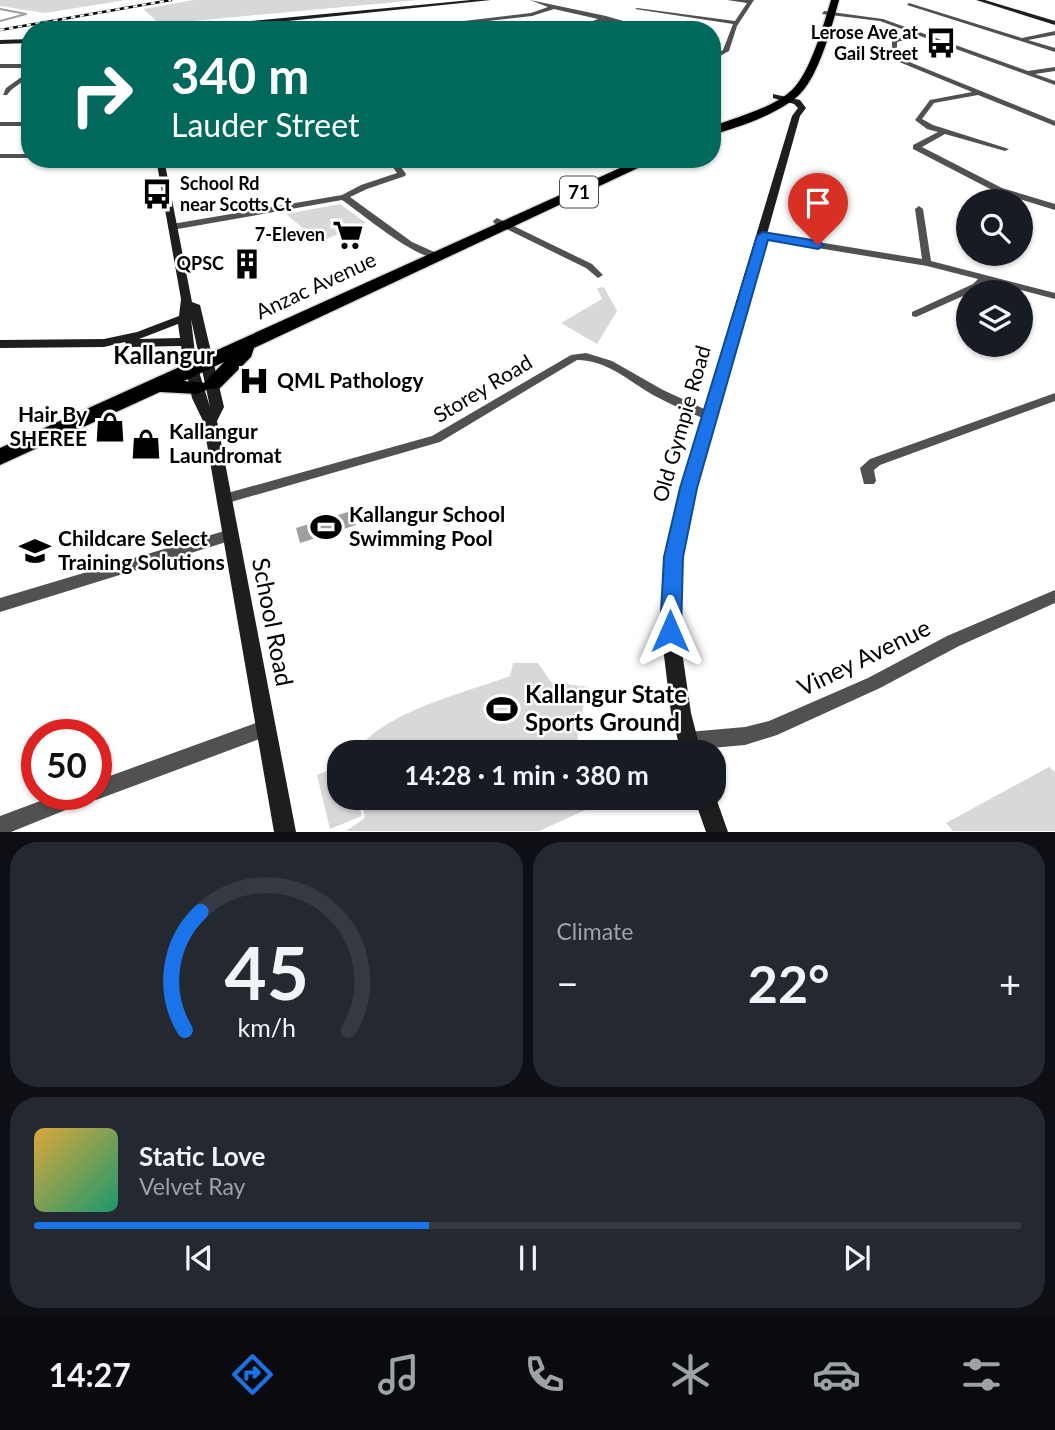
<!DOCTYPE html>
<html lang="en">
<head>
<meta charset="utf-8">
<style>
	:root { --surface:#171b24; --page:#242831; --text:#f1f3f6; --muted:#9ea1a6; --line:#363941; --accent:#1a73e8 }
	body { margin:0; font-family:Lato,sans-serif; background:var(--page); color:var(--text); height:100vh; display:flex; flex-direction:column; font-size:26px; white-space:nowrap }
	* { box-sizing:border-box; margin:0 }
	p { font-size:23px; color:var(--muted) }
	.icon { flex:none; width:38px; height:38px; fill:none; stroke:currentColor; stroke-width:2; stroke-linecap:round; stroke-linejoin:round }
	.map { position:relative; height:832px; overflow:hidden }
	.panel { display:flex; flex-direction:column; gap:10px; padding:10px; background:#0d0f14; flex:1 }
	.panel>* { flex:none }
	.guide { position:absolute; left:21px; top:21px; width:700px; height:147px; border-radius:28px; box-shadow:0 2px 5px #0004; background:#00695c; color:#fff; overflow:hidden }
	.tools { position:absolute; left:956px; top:189px; display:grid; gap:14px }
	.tools a { display:grid; place-items:center; width:77px; height:77px; border-radius:50%; background:var(--surface); box-shadow:0 2px 5px #0004; font-size:35px }
	.speed { position:absolute; left:21px; top:719px; display:flex; gap:14px; font-size:35px; font-weight:700; text-align:center }
	.speed>* { display:grid; place-content:center; width:91px; height:91px; border-radius:50%; background:var(--surface); box-shadow:0 2px 5px #0004; line-height:1 }
	.speed .limit { border:10px solid #d22; background:#fff; color:#111 }
	.pin { position:absolute; display:grid; place-items:center; width:60px; height:60px; color:#fff; margin:-72px -30px; border-radius:50% 50% 50% 0; rotate:-45deg; box-shadow:0 0 7px #0007 }
	.pin .icon { rotate:45deg }
	.me { position:absolute; width:77px; margin:-38px; rotate:0deg; stroke-linejoin:round; filter:drop-shadow(0 0 5px #0008) }
	.turn { display:flex; align-items:center; gap:24px; height:147px; padding:0 35px; font-size:32px }
	.turn .icon { width:91px; height:91px; stroke-width:2.5 }
	.turn b { display:block; font-size:49px; line-height:60px }
	.big { font-size:52px; font-weight:700; line-height:1.1 }
	.panel .widget { flex:1; display:flex; flex-direction:column; justify-content:center; gap:10px; min-width:0; padding:0 24px; border-radius:28px; background:var(--page) }
	.panel .dial { align-items:center; gap:0 }
	.dial svg { height:182px; overflow:visible; fill:none; stroke:var(--line); stroke-width:7; stroke-linecap:round; text-anchor:middle }
	.dial text { fill:var(--text); stroke:none }
	.song { display:flex; align-items:center; gap:21px }
	.cover { width:84px; height:84px; border-radius:10px; background:linear-gradient(135deg,hsl(40 70% 55%),hsl(160 70% 35%)) }
	.played { height:7px; border-radius:4px; background:linear-gradient(90deg,var(--accent) 40%,var(--line) 40%) }
	.keys { display:flex; justify-content:space-around; direction:ltr }
	.heat { display:flex; justify-content:space-between; align-items:center; font-size:38px; direction:ltr }
	.panel .tiles { flex:1; display:grid; gap:10px; grid-template-columns:1fr 1fr }
	.widget:last-child { grid-column:span 2 }
	.trip { position:absolute; left:327px; top:740px; width:399px; height:70px; border-radius:28px; background:var(--surface); box-shadow:0 2px 5px #0004; font-weight:700; line-height:70px; text-align:center }
	.tabs { display:flex; height:112px; justify-content:space-around; align-items:center; background:#090b0e; color:var(--muted) }
	.tabs .icon { width:49px; height:49px }
	.tabs .active { color:var(--accent) }
	.tabs b { font-size:32px; color:var(--text) }
	.map>svg:first-child { display:block }
	.green { fill:#d8d8d8 }
	.water { fill:#9f9f9f }
	.lines { fill:none; stroke-linecap:round; stroke-linejoin:round }
	.stream { stroke:#9f9f9f; stroke-width:2 }
	.highway-casing { stroke:#dbdbdb; stroke-width:3 }
	.street { fill:#515151; fill-rule:evenodd }
	.secondary { fill:#1e1e1e; fill-rule:evenodd }
	.highway { fill:#000; fill-rule:evenodd }
	.rail-casing { stroke:#000; stroke-width:2.5 }
	.rail { stroke:#fff; stroke-width:2; stroke-dasharray:4.5; stroke-linecap:butt }
	.route { fill:#1a73e8; stroke:#114b97; stroke-width:2 }
	.labels { text-anchor:middle; stroke-width:5; stroke-linejoin:round; paint-order:stroke }
	.far-poi-label { font-size:18px; font-weight:bold; fill:#000; stroke:#fff; text-anchor:end }
	.shield { fill:#fff; stroke:#4c4c4c; stroke-width:2 }
	.shield-label { font-size:19px; font-weight:bold; fill:#000 }
	.street-label { font-size:21px; fill:#000; stroke:#fff }
	.poi-label { font-size:21px; font-weight:bold; fill:#000; stroke:#fff; text-anchor:start }
	.quarter-label { font-size:24px; font-weight:bold; fill:#000; stroke:#fff }
	.near-street-label { font-size:24px; fill:#000; stroke:#fff }
	.near-poi-label { font-size:24px; font-weight:bold; fill:#000; stroke:#fff; text-anchor:start }
</style>
</head>
<body>
<div class="map">
<svg width="1055" height="832" viewBox="0 0 1055 832">
	<rect width="100%" height="100%" fill="#fff"/>
	<!-- green -->
	<g class="green">
		<polygon points="0,0 126,0 45,13 0,6"/>
		<polygon points="194,0 419,0 160,24 143,9"/>
		<polygon points="340,204 366,223 319,242 286,214"/>
		<polygon points="604,287 617,311 597,344 561,323 602,299 597,288"/>
		<path d="M513 663H538L551 682 587 687 575 752H356C384 711 465 693 510 676Z"/>
		<polygon points="339,766 340,798 357,798 362,816 330,829 317,775"/>
		<polygon points="1049,767 1055,772 1055,831 953,831 946,823"/>
		<polygon points="361,798 590,798 594,806 539,831 346,831 365,818"/>
	</g>
	<!-- water -->
	<polygon class="water" points="351,511 356,525 300,543 296,528"/>
	<g class="lines">
		<!-- stream -->
		<polyline class="stream" points="0,9 26,14 0,21"/>
		<!-- highway casing -->
		<g class="highway-casing">
			<g id="highway">
				<path d="M831 0H839C832 26 819 75 800 94 779 114 739 127 712 135V127C738 116 771 109 792 90 810 73 824 24 831 0Z"/>
				<path d="M640 159H657L254 348 251 357 220 388 208 389 198 394 160 392 0 465V448ZM224 362 204 383 184 381Z"/>
			</g>
		</g>
		<!-- street -->
		<g class="street">
			<path d="M530 0 606 16 654 30C638 30 616 20 603 21 592 22 583 30 570 30L598 19 554 9 532 16 408 30H389L531 13 548 7Z"/>
			<polygon points="727,0 754,0 737,26 729,51 720,56 717,54 723,50 733,24 635,9 637,8 735,21 747,3"/>
			<polygon points="909,3 1022,38 1055,31 1055,35 1028,40 1055,48 1055,52 907,5"/>
			<polygon points="824,11 883,19 1028,71 1055,67 1055,71 1035,74 1055,81 1055,85 920,36 897,42 897,57 1055,121 1055,126 978,95 934,103 922,119 933,125 1009,149 1005,151 945,134 922,147 1002,188 1055,204 1055,210 996,192 913,149 913,145 938,132 927,129 915,120 930,100 972,92 892,59 892,40 915,34 880,21 822,14"/>
			<rect x="0" y="64" width="30" height="4"/>
			<polygon points="30,71 30,76 11,90 7,95 3,95 6,88"/>
			<rect x="0" y="122" width="30" height="4"/>
			<rect x="0" y="154" width="30" height="4"/>
			<path d="M387 159H395L406 174 405 176 367 189 350 197 412 242 441 255V259C416 260 364 215 342 200L172 230 168 227 172 224 342 195 361 185 397 173Z"/>
			<polygon points="919,206 923,209 931,261 1055,293 1055,299 986,281 981,288 916,317 912,316 912,312 973,284 978,279 927,266 763,239 758,236 763,233 922,259 915,209"/>
			<polygon points="497,218 592,264 603,275 598,278 586,268 494,223 493,221"/>
			<path d="M586 353 612 361 663 390 713 413 715 416 713 419H705C687 412 670 404 653 395 629 381 607 360 577 360L440 442 224 504 219 503 217 499 219 495 224 494 432 436 571 355Z"/>
			<polygon points="1055,393 1055,401 880,465 874,470 876,481 874,484 864,484 860,468 870,459"/>
			<polygon points="231,529 236,531 238,535 236,539 0,612 0,598"/>
			<polygon points="1055,590 1055,603 959,646 880,688 777,735 745,745 688,750 682,747 679,741 682,735 688,732 745,727 769,721 868,678 947,636"/>
			<polygon points="267,719 273,722 276,728 273,734 96,800 93,799 11,832 0,832 0,816 59,794 96,794 96,781"/>
		</g>
		<!-- secondary -->
		<g class="secondary">
			<polygon points="471,0 491,0 200,30 137,30 186,24 188,27"/>
			<polygon points="976,0 985,0 1055,21 1055,25"/>
			<polygon points="30,39 30,43 0,44 0,40"/>
			<polygon points="773,94 800,100 806,108 800,116 696,488 682,557 679,631 691,713 701,752 681,752 671,713 661,631 666,557 680,488 792,116 798,108 794,104 773,98"/>
			<path d="M156 159H164L192 302 200 305 224 407 217 421 296 832H274L203 421 192 398 181 346 131 347 127 346 125 342 104 347 0 348V340L104 339 137 332 179 316 181 299ZM191 319 210 407 196 362ZM178 324 180 338 139 339Z"/>
			<polygon points="714,793 716,798 728,832 706,832 694,798 714,798"/>
		</g>
		<!-- highway -->
		<use href="#highway" class="highway"/>
		<!-- rail casing -->
		<g class="rail-casing">
			<polyline id="rail" points="0,30 171,0"/>
		</g>
		<!-- rail -->
		<use href="#rail" class="rail"/>
	</g>
	<!-- route -->
	<polygon class="route" points="763,232 818,241 824,245 818,249 768,240 697,488 683,557 681,631 678,637 670,640 663,637 660,631 664,557 680,488 757,236"/>
	<!-- icons -->
	<defs>
		<g id="bus-bare" transform="scale(2.415)"><path d="M-5-6H5V4H4V6H2V4H-2V6H-4V4H-5ZM-3.5-4V0h7V-4ZM-3.5 1.2v1.5H-2V1.2ZM2 1.2v1.5H3.5V1.2Z" fill="#000" stroke="#fff" stroke-width="2.5" paint-order="stroke"/></g>
		<g id="supermarket-bare" transform="scale(2.415)"><path d="M-6-5.5h2.5l.6 2H6L4.5 2H-2.5L-4.4-4H-6ZM-1.5 3.2a1.3 1.3 0 1 0 .1 0ZM3 3.2a1.3 1.3 0 1 0 .1 0Z" fill="#000" stroke="#fff" stroke-width="2.5" paint-order="stroke"/></g>
		<g id="building-bare" transform="scale(2.415)"><path d="M-4-6H4V6H1V3H-1V6H-4ZM-2.5-4.3h1.7v1.8h-1.7ZM.8-4.3h1.7v1.8H.8ZM-2.5-1h1.7V.8h-1.7ZM.8-1h1.7V.8H.8Z" fill="#000" stroke="#fff" stroke-width="2.5" paint-order="stroke"/></g>
		<g id="hospital-bare" transform="scale(2.415)"><path d="M-5-5h3v3.5h4V-5h3V5h-3V1.5h-4V5h-3Z" fill="#000" stroke="#fff" stroke-width="2.5" paint-order="stroke"/></g>
		<g id="shop-bare" transform="scale(2.415)"><path d="M-5-2.5h2.3a2.7 3.5 0 0 1 5.4 0H5L5.5 6h-11ZM-1.5-2.5h3a1.5 2.3 0 0 0-3 0Z" fill="#000" stroke="#fff" stroke-width="2.5" paint-order="stroke"/></g>
		<g id="stadium-bare" transform="scale(2.415)"><path d="M0-5a6.5 5 0 1 0 0 10a6.5 5 0 1 0 0-10ZM-3.5-1.8h7v3.6h-7Z" fill="#000" stroke="#fff" stroke-width="2.5" paint-order="stroke"/></g>
		<g id="school-bare" transform="scale(2.415)"><path d="M0-5L7-2L0 1L-7-2ZM-4 1L0 2.5L4 1V4Q0 6-4 4Z" fill="#000" stroke="#fff" stroke-width="2.5" paint-order="stroke"/></g>
	</defs>
	<g fill-rule="evenodd">
		<use href="#bus-bare" x="941" y="43"/>
		<use href="#bus-bare" x="157" y="194"/>
		<use href="#supermarket-bare" x="348" y="235"/>
		<use href="#building-bare" x="247" y="264"/>
		<use href="#hospital-bare" x="254" y="381"/>
		<use href="#shop-bare" x="110" y="427"/>
		<use href="#shop-bare" x="146" y="444"/>
		<use href="#stadium-bare" x="326" y="527"/>
		<use href="#school-bare" x="35" y="551"/>
		<use href="#stadium-bare" x="502" y="709"/>
	</g>
	<g class="labels">
		<!-- far-poi labels -->
		<g class="far-poi-label">
			<text x="918" y="39">Lerose Ave at<tspan x="918" dy="21">Gail Street</tspan></text>
			<text x="180" y="190" text-anchor="start">School Rd<tspan x="180" dy="21">near Scotts Ct</tspan></text>
			<text x="325" y="241">7-Eleven</text>
			<text x="224" y="270">QPSC</text>
		</g>
		<!-- shield labels -->
		<rect class="shield" x="560" y="176.5" width="38" height="31" rx="5"/>
		<g class="shield-label">
			<text x="579" y="199">71</text>
		</g>
		<!-- street labels -->
		<g class="street-label">
			<text transform="translate(316 286) rotate(-25)" y="7">Anzac Avenue</text>
			<text transform="translate(483 389) rotate(-31)" y="7">Storey Road</text>
			<text transform="translate(682 424) rotate(-74)" y="7">Old Gympie Road</text>
		</g>
		<!-- poi labels -->
		<g class="poi-label">
			<text x="277" y="388">QML Pathology</text>
			<text x="87" y="422" text-anchor="end">Hair By<tspan x="87" dy="24">SHEREE</tspan></text>
			<text x="169" y="439">Kallangur<tspan x="169" dy="24">Laundromat</tspan></text>
			<text x="349" y="522">Kallangur School<tspan x="349" dy="24">Swimming Pool</tspan></text>
			<text x="58" y="546">Childcare Select<tspan x="58" dy="24">Training Solutions</tspan></text>
		</g>
		<!-- quarter labels -->
		<g class="quarter-label">
			<text x="164" y="364">Kallangur</text>
		</g>
		<!-- near-street labels -->
		<g class="near-street-label">
			<text transform="translate(272 622) rotate(79)" y="8">School Road</text>
			<text transform="translate(864 658) rotate(-26)" y="8">Viney Avenue</text>
		</g>
		<!-- near-poi labels -->
		<g class="near-poi-label">
			<text x="525" y="703">Kallangur State<tspan x="525" dy="28">Sports Ground</tspan></text>
		</g>
	</g>
</svg>
<div class="tools">
<a><svg class="icon" aria-label="search" viewBox="0 0 24 24"><circle cx="10" cy="10" r="6"/><path d="M15 15l6 6"/></svg></a>
<a><svg class="icon" aria-label="layers" viewBox="0 0 24 24"><path d="M12 4l9 5-9 5-9-5zM3 14l9 5 9-5"/></svg></a>
</div>
<div class="speed"><div class="limit">50</div></div>
<div class="pin" style="left:818px;top:245px;background:#d93025"><svg class="icon" aria-label="arrive" viewBox="0 0 24 24"><path d="M6 21V4h12l-3 4 3 4H6"/></svg></div>
<svg class="me" style="left:670px;top:631px" viewBox="-20 -20 40 40"><path d="M0-17L14 15 0 8-14 15z" fill="#1a73e8" stroke="#fff" stroke-width="4"/></svg>
<div class="trip">14:28 · 1 min · 380 m</div>
<div class="guide">
<div class="turn"><svg class="icon" aria-label="right" viewBox="0 0 24 24"><path d="M7 20v-9h11M14 6l5 5-5 5"/></svg><div><b>340 m</b>Lauder Street</div></div>
</div>
</div>
<section class="panel">
<div class="tiles">
<div class="widget dial"><svg viewBox="0 0 100 80">
<path d="M14 69A42 42 0 1 1 86 69"/>
<path d="M14 69A42 42 0 0 1 21 17" stroke="#1a73e8"/>
<text x="50" y="56" font-size="32" font-weight="700">45</text>
<text x="50" y="72" font-size="11">km/h</text>
</svg></div>
<div class="widget"><p>Climate</p>
<div class="heat"><a>−</a><b class="big">22°</b><a>+</a></div>
</div>
<div class="widget">
<div class="song"><i class="cover"></i><div><b>Static Love</b><p>Velvet Ray</p></div></div>
<div class="played"></div>
<div class="keys"><svg class="icon" aria-label="previous" viewBox="0 0 24 24"><path d="M18 5L8 12l10 7zM5 5v14"/></svg><svg class="icon" aria-label="pause" viewBox="0 0 24 24"><path d="M8 5v14M16 5v14"/></svg><svg class="icon" aria-label="next" viewBox="0 0 24 24"><path d="M6 5l10 7-10 7zM19 5v14"/></svg></div>
</div>
</div>
</section>
<nav class="tabs">
<b>14:27</b>
<svg class="icon active" aria-label="directions" viewBox="0 0 24 24"><path d="M12 3l9 9-9 9-9-9zM9 14v-3h6M13 9l2 2-2 2"/></svg>
<svg class="icon" aria-label="music" viewBox="0 0 24 24"><path d="M9 18V5l10-2v13"/><circle cx="6" cy="18" r="3"/><circle cx="16" cy="16" r="3"/></svg>
<svg class="icon" aria-label="phone" viewBox="0 0 24 24"><path d="M5 4h4l2 5-3 2q2 4 5 5l2-3 5 2v4C11 20 4 13 5 4z"/></svg>
<svg class="icon" aria-label="climate" viewBox="0 0 24 24"><path d="M12 3v18M4 7l16 10M4 17L20 7"/></svg>
<svg class="icon" aria-label="car" viewBox="0 0 24 24"><path d="M5 17H2v-5l4-1 3-4h7l3 4 3 1v5h-3M9 17h6M6 11h13"/><circle cx="7" cy="17" r="2"/><circle cx="17" cy="17" r="2"/></svg>
<svg class="icon" aria-label="filters" viewBox="0 0 24 24"><path d="M4 7h16M4 17h16"/><circle cx="9" cy="7" r="2"/><circle cx="15" cy="17" r="2"/></svg>
</nav>
</body>
</html>
